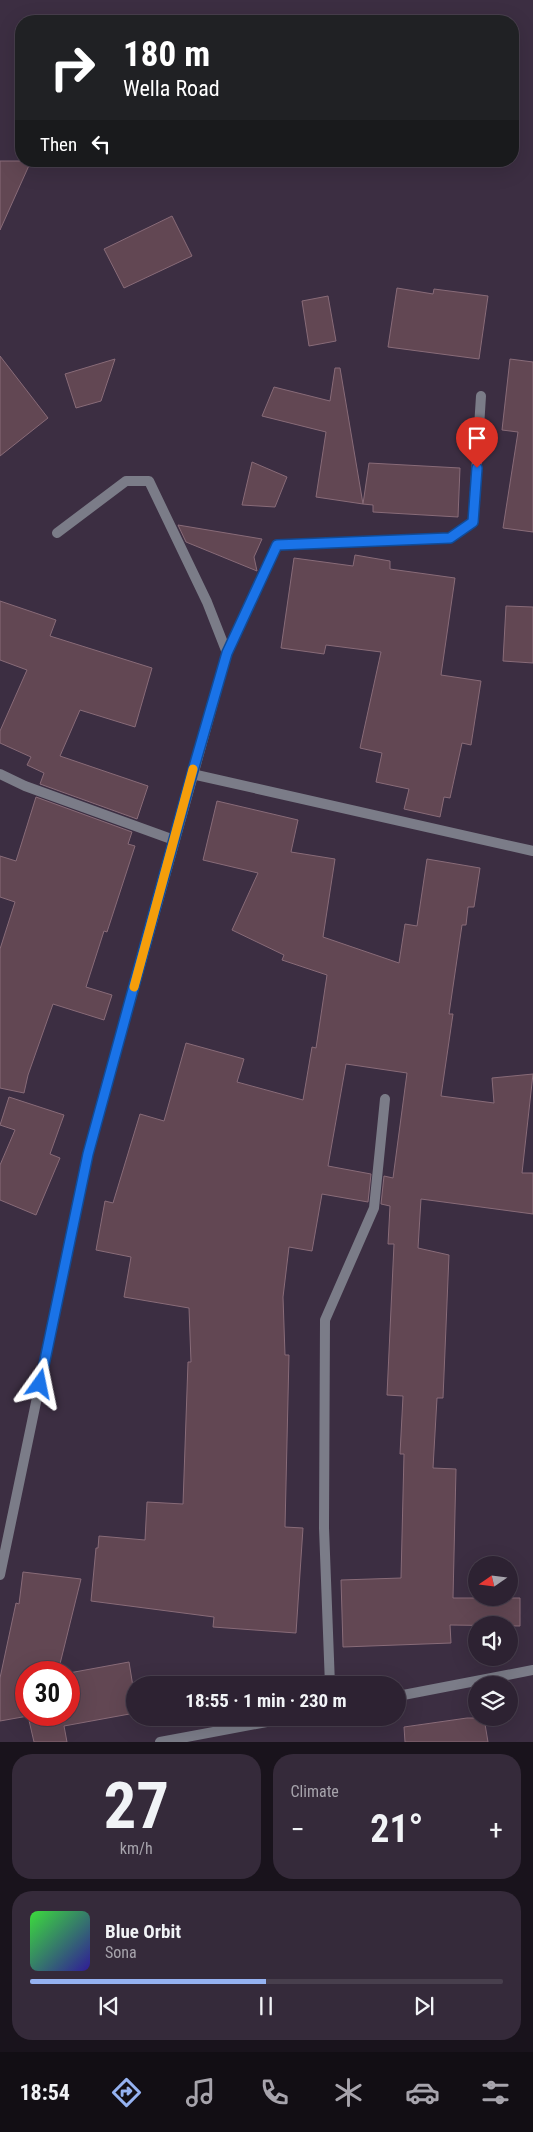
<!DOCTYPE html>
<html lang="en">
<head>
<meta charset="utf-8">
<style>
	:root { --surface:#2d2232; --page:#352a3a; --text:#f1f3f6; --muted:#a7a4ac; --line:#483f4d; --accent:#95b2f1 }
	body { margin:0; font-family:"Roboto Condensed",sans-serif; background:var(--page); color:var(--text); height:100vh; display:flex; flex-direction:column; font-size:19px; white-space:nowrap }
	* { box-sizing:border-box; margin:0 }
	p { font-size:16px; color:var(--muted) }
	.icon { flex:none; width:28px; height:28px; fill:none; stroke:currentColor; stroke-width:2; stroke-linecap:round; stroke-linejoin:round }
	.map { position:relative; height:1742px; overflow:hidden }
	.sheet { display:flex; flex-direction:column; gap:12px; padding:12px; background:#19131c; flex:1 }
	.sheet>* { flex:none }
	.guide { position:absolute; left:15px; top:15px; width:504px; height:152px; border-radius:20px; box-shadow:0 5px 20px #0002,0 0 0 1px var(--line); background:#202124; color:#fff; overflow:hidden }
	.needle { width:32px; rotate:256deg }
	.controls { position:absolute; left:468px; top:1556px; display:grid; gap:10px }
	.controls a { display:grid; place-items:center; width:50px; height:50px; border-radius:50%; background:var(--surface); box-shadow:0 5px 20px #0002,0 0 0 1px var(--line); font-size:25px }
	.speed { position:absolute; left:15px; top:1661px; display:flex; gap:10px; font-size:25px; font-weight:700; text-align:center }
	.speed>* { display:grid; place-content:center; width:65px; height:65px; border-radius:50%; background:var(--surface); box-shadow:0 5px 20px #0002,0 0 0 1px var(--line); line-height:1 }
	.speed .limit { border:8px solid #d22; background:#fff; color:#111 }
	.pin { position:absolute; display:grid; place-items:center; width:42px; height:42px; color:#fff; margin:-51px -21px; border-radius:50% 50% 50% 0; rotate:-45deg; box-shadow:0 0 5px #0007 }
	.pin .icon { rotate:45deg }
	.me { position:absolute; width:55px; margin:-28px; rotate:12deg; stroke-linejoin:round; filter:drop-shadow(0 0 4px #0008) }
	.turn { display:flex; align-items:center; gap:18px; height:105px; padding:0 25px; font-size:22px }
	.turn .icon { width:65px; height:65px; stroke-width:2.5 }
	.turn b { display:block; font-size:35px; line-height:42px }
	.then { display:flex; align-items:center; height:48px; padding:0 25px; background:#0003; gap:10px; font-size:19px }
	.big { font-size:38px; font-weight:700; line-height:1.1 }
	.sheet .widget { flex:1; display:flex; flex-direction:column; justify-content:center; gap:8px; min-width:0; padding:0 18px; border-radius:20px; background:var(--page) }
	.sheet .dial { align-items:center; gap:0 }
	.dial b { font-size:65px; line-height:1 }
	.song { display:flex; align-items:center; gap:15px }
	.cover { width:60px; height:60px; border-radius:8px; background:linear-gradient(135deg,hsl(120 70% 55%),hsl(250 70% 35%)) }
	.played { height:5px; border-radius:2px; background:linear-gradient(90deg,var(--accent) 50%,var(--line) 50%) }
	.keys { display:flex; justify-content:space-around; direction:ltr }
	.heat { display:flex; justify-content:space-between; align-items:center; font-size:28px; direction:ltr }
	.sheet .tiles { flex:1; display:grid; gap:12px; grid-template-columns:1fr 1fr }
	.widget:last-child { grid-column:span 2 }
	.trip { position:absolute; left:126px; top:1676px; width:280px; height:50px; border-radius:25px; background:var(--surface); box-shadow:0 5px 20px #0002,0 0 0 1px var(--line); font-weight:700; line-height:50px; text-align:center }
	.menu { display:flex; height:80px; justify-content:space-around; align-items:center; background:#120e14; color:var(--muted) }
	.menu .icon { width:35px; height:35px }
	.menu .current { color:var(--accent) }
	.menu b { font-size:22px; color:var(--text) }
	.map>svg:first-child { display:block }
	.building { fill:#624753; stroke:#886b78 }
	.lines { fill:none; stroke-linecap:round; stroke-linejoin:round }
	.street { stroke:#7b7c88; stroke-width:10 }
	.route-casing { stroke:#114b97; stroke-width:12 }
	.route { stroke:#1a73e8; stroke-width:9 }
	.slow { stroke:#f59e0b; stroke-width:9 }
</style>
</head>
<body>
<div class="map">
<svg width="533" height="1742" viewBox="0 0 533 1742">
	<rect width="100%" height="100%" fill="#3c2e42"/>
	<!-- building -->
	<g class="building">
		<polygon points="0,161 31,161 0,230"/>
		<polygon points="172,216 192,256 124,288 104,249"/>
		<polygon points="397,288 433,294 434,289 488,296 479,359 388,347"/>
		<polygon points="328,296 336,341 309,346 302,301"/>
		<polygon points="0,356 48,418 0,456"/>
		<polygon points="115,359 101,401 76,408 65,374"/>
		<polygon points="510,359 533,362 533,532 503,528 518,432 502,430"/>
		<polygon points="335,368 340,368 363,504 316,497 326,432 262,416 274,387 330,401"/>
		<polygon points="252,462 287,477 275,507 242,505"/>
		<polygon points="369,463 460,468 458,517 373,512 373,505 363,504"/>
		<polygon points="178,525 262,539 254,557 257,571 186,542"/>
		<polygon points="355,555 390,561 390,569 455,578 441,675 481,681 471,745 462,743 450,798 444,797 440,817 404,809 409,789 376,782 382,753 360,748 381,652 326,645 324,654 281,648 294,558 353,566"/>
		<polygon points="0,601 56,620 50,636 152,668 135,727 80,710 60,756 148,786 137,819 40,784 44,773 27,765 31,757 0,743 0,731 27,670 0,660"/>
		<polygon points="506,606 533,607 533,663 503,661"/>
		<polygon points="36,797 132,832 128,844 135,846 107,932 104,931 86,987 112,995 104,1020 53,1004 28,1075 24,1093 0,1088 0,949 15,902 0,897 0,856 16,861"/>
		<polygon points="217,801 298,820 291,852 335,859 323,937 399,963 405,924 417,926 427,859 480,868 474,907 468,907 466,925 462,925 449,1014 453,1014 441,1096 494,1103 492,1078 533,1074 522,1173 533,1173 533,1214 421,1199 418,1248 449,1255 443,1398 437,1398 433,1468 456,1469 453,1598 520,1598 520,1626 450,1625 451,1643 343,1647 341,1580 401,1578 404,1454 400,1454 403,1396 387,1395 394,1244 388,1244 390,1206 381,1204 384,1176 393,1178 407,1073 346,1064 328,1166 371,1174 368,1202 322,1194 312,1251 289,1247 283,1297 285,1355 289,1355 285,1527 303,1528 296,1633 213,1627 214,1617 91,1601 96,1548 98,1548 99,1536 145,1540 147,1502 183,1504 188,1362 191,1362 189,1308 124,1297 131,1257 96,1250 105,1201 113,1203 140,1114 164,1121 186,1043 244,1059 237,1082 303,1100 312,1047 316,1048 327,975 282,960 284,955 232,930 258,873 203,860"/>
		<polygon points="9,1097 64,1115 50,1154 60,1158 36,1215 0,1200 0,1165 15,1130 0,1125"/>
		<polygon points="23,1572 81,1579 58,1672 26,1672 26,1715 69,1715 69,1673 129,1662 135,1699 135,1713 64,1726 67,1742 34,1742 28,1716 0,1721 0,1678 16,1603 19,1604"/>
		<polygon points="467,1718 484,1718 488,1742 405,1742 404,1727"/>
	</g>
	<g class="lines">
		<!-- street -->
		<g class="street">
			<polyline points="57,533 126,481 149,481 207,602 227,653"/>
			<polyline points="0,774 25,786 174,840"/>
			<polyline points="192,774 533,851"/>
			<polyline points="0,1575 88,1153 227,653 277,545 450,538 473,522 481,396"/>
			<polyline points="330,1685 324,1528 325,1320 374,1208 385,1099"/>
			<polyline points="398,1696 533,1670"/>
			<polyline points="160,1742 288,1718"/>
		</g>
	</g>
	<g class="lines">
		<!-- route casing -->
		<g class="route-casing">
			<polyline id="route" points="40,1384 88,1154 192,774 227,653 277,545 450,538 473,522 477,468"/>
		</g>
		<!-- route -->
		<use href="#route" class="route"/>
		<!-- slow -->
		<polyline class="slow" points="134,987 193,769"/>
	</g>
</svg>
<div class="controls">
<a><svg class="needle" viewBox="-14 -14 28 28"><path d="M0-13l5 13h-10z" fill="#e53935"/><path d="M0 13l5-13h-10z" fill="#a7a4ac"/></svg></a>
<a><svg class="icon" aria-label="sound" viewBox="0 0 24 24"><path d="M4 9h4l5-4v14l-5-4H4zM17 9q2 3 0 6"/></svg></a>
<a><svg class="icon" aria-label="layers" viewBox="0 0 24 24"><path d="M12 4l9 5-9 5-9-5zM3 14l9 5 9-5"/></svg></a>
</div>
<div class="speed"><div class="limit">30</div></div>
<div class="pin" style="left:477px;top:468px;background:#d93025"><svg class="icon" aria-label="arrive" viewBox="0 0 24 24"><path d="M6 21V4h12l-3 4 3 4H6"/></svg></div>
<svg class="me" style="left:40px;top:1384px" viewBox="-20 -20 40 40"><path d="M0-17L14 15 0 8-14 15z" fill="#1a73e8" stroke="#fff" stroke-width="4"/></svg>
<div class="trip">18:55 · 1 min · 230 m</div>
<div class="guide">
<div class="turn"><svg class="icon" aria-label="right" viewBox="0 0 24 24"><path d="M7 20v-9h11M14 6l5 5-5 5"/></svg><div><b>180 m</b>Wella Road</div></div>
<div class="then">Then<svg class="icon" aria-label="left" viewBox="0 0 24 24"><path d="M17 20v-9H6M10 6l-5 5 5 5"/></svg></div>
</div>
</div>
<section class="sheet">
<div class="tiles">
<div class="widget dial"><b>27</b><p>km/h</p></div>
<div class="widget"><p>Climate</p>
<div class="heat"><a>−</a><b class="big">21°</b><a>+</a></div>
</div>
<div class="widget">
<div class="song"><i class="cover"></i><div><b>Blue Orbit</b><p>Sona</p></div></div>
<div class="played"></div>
<div class="keys"><svg class="icon" aria-label="previous" viewBox="0 0 24 24"><path d="M18 5L8 12l10 7zM5 5v14"/></svg><svg class="icon" aria-label="pause" viewBox="0 0 24 24"><path d="M8 5v14M16 5v14"/></svg><svg class="icon" aria-label="next" viewBox="0 0 24 24"><path d="M6 5l10 7-10 7zM19 5v14"/></svg></div>
</div>
</div>
</section>
<nav class="menu">
<b>18:54</b>
<svg class="icon current" aria-label="directions" viewBox="0 0 24 24"><path d="M12 3l9 9-9 9-9-9zM9 14v-3h6M13 9l2 2-2 2"/></svg>
<svg class="icon" aria-label="music" viewBox="0 0 24 24"><path d="M9 18V5l10-2v13"/><circle cx="6" cy="18" r="3"/><circle cx="16" cy="16" r="3"/></svg>
<svg class="icon" aria-label="phone" viewBox="0 0 24 24"><path d="M5 4h4l2 5-3 2q2 4 5 5l2-3 5 2v4C11 20 4 13 5 4z"/></svg>
<svg class="icon" aria-label="climate" viewBox="0 0 24 24"><path d="M12 3v18M4 7l16 10M4 17L20 7"/></svg>
<svg class="icon" aria-label="car" viewBox="0 0 24 24"><path d="M5 17H2v-5l4-1 3-4h7l3 4 3 1v5h-3M9 17h6M6 11h13"/><circle cx="7" cy="17" r="2"/><circle cx="17" cy="17" r="2"/></svg>
<svg class="icon" aria-label="filters" viewBox="0 0 24 24"><path d="M4 7h16M4 17h16"/><circle cx="9" cy="7" r="2"/><circle cx="15" cy="17" r="2"/></svg>
</nav>
</body>
</html>
